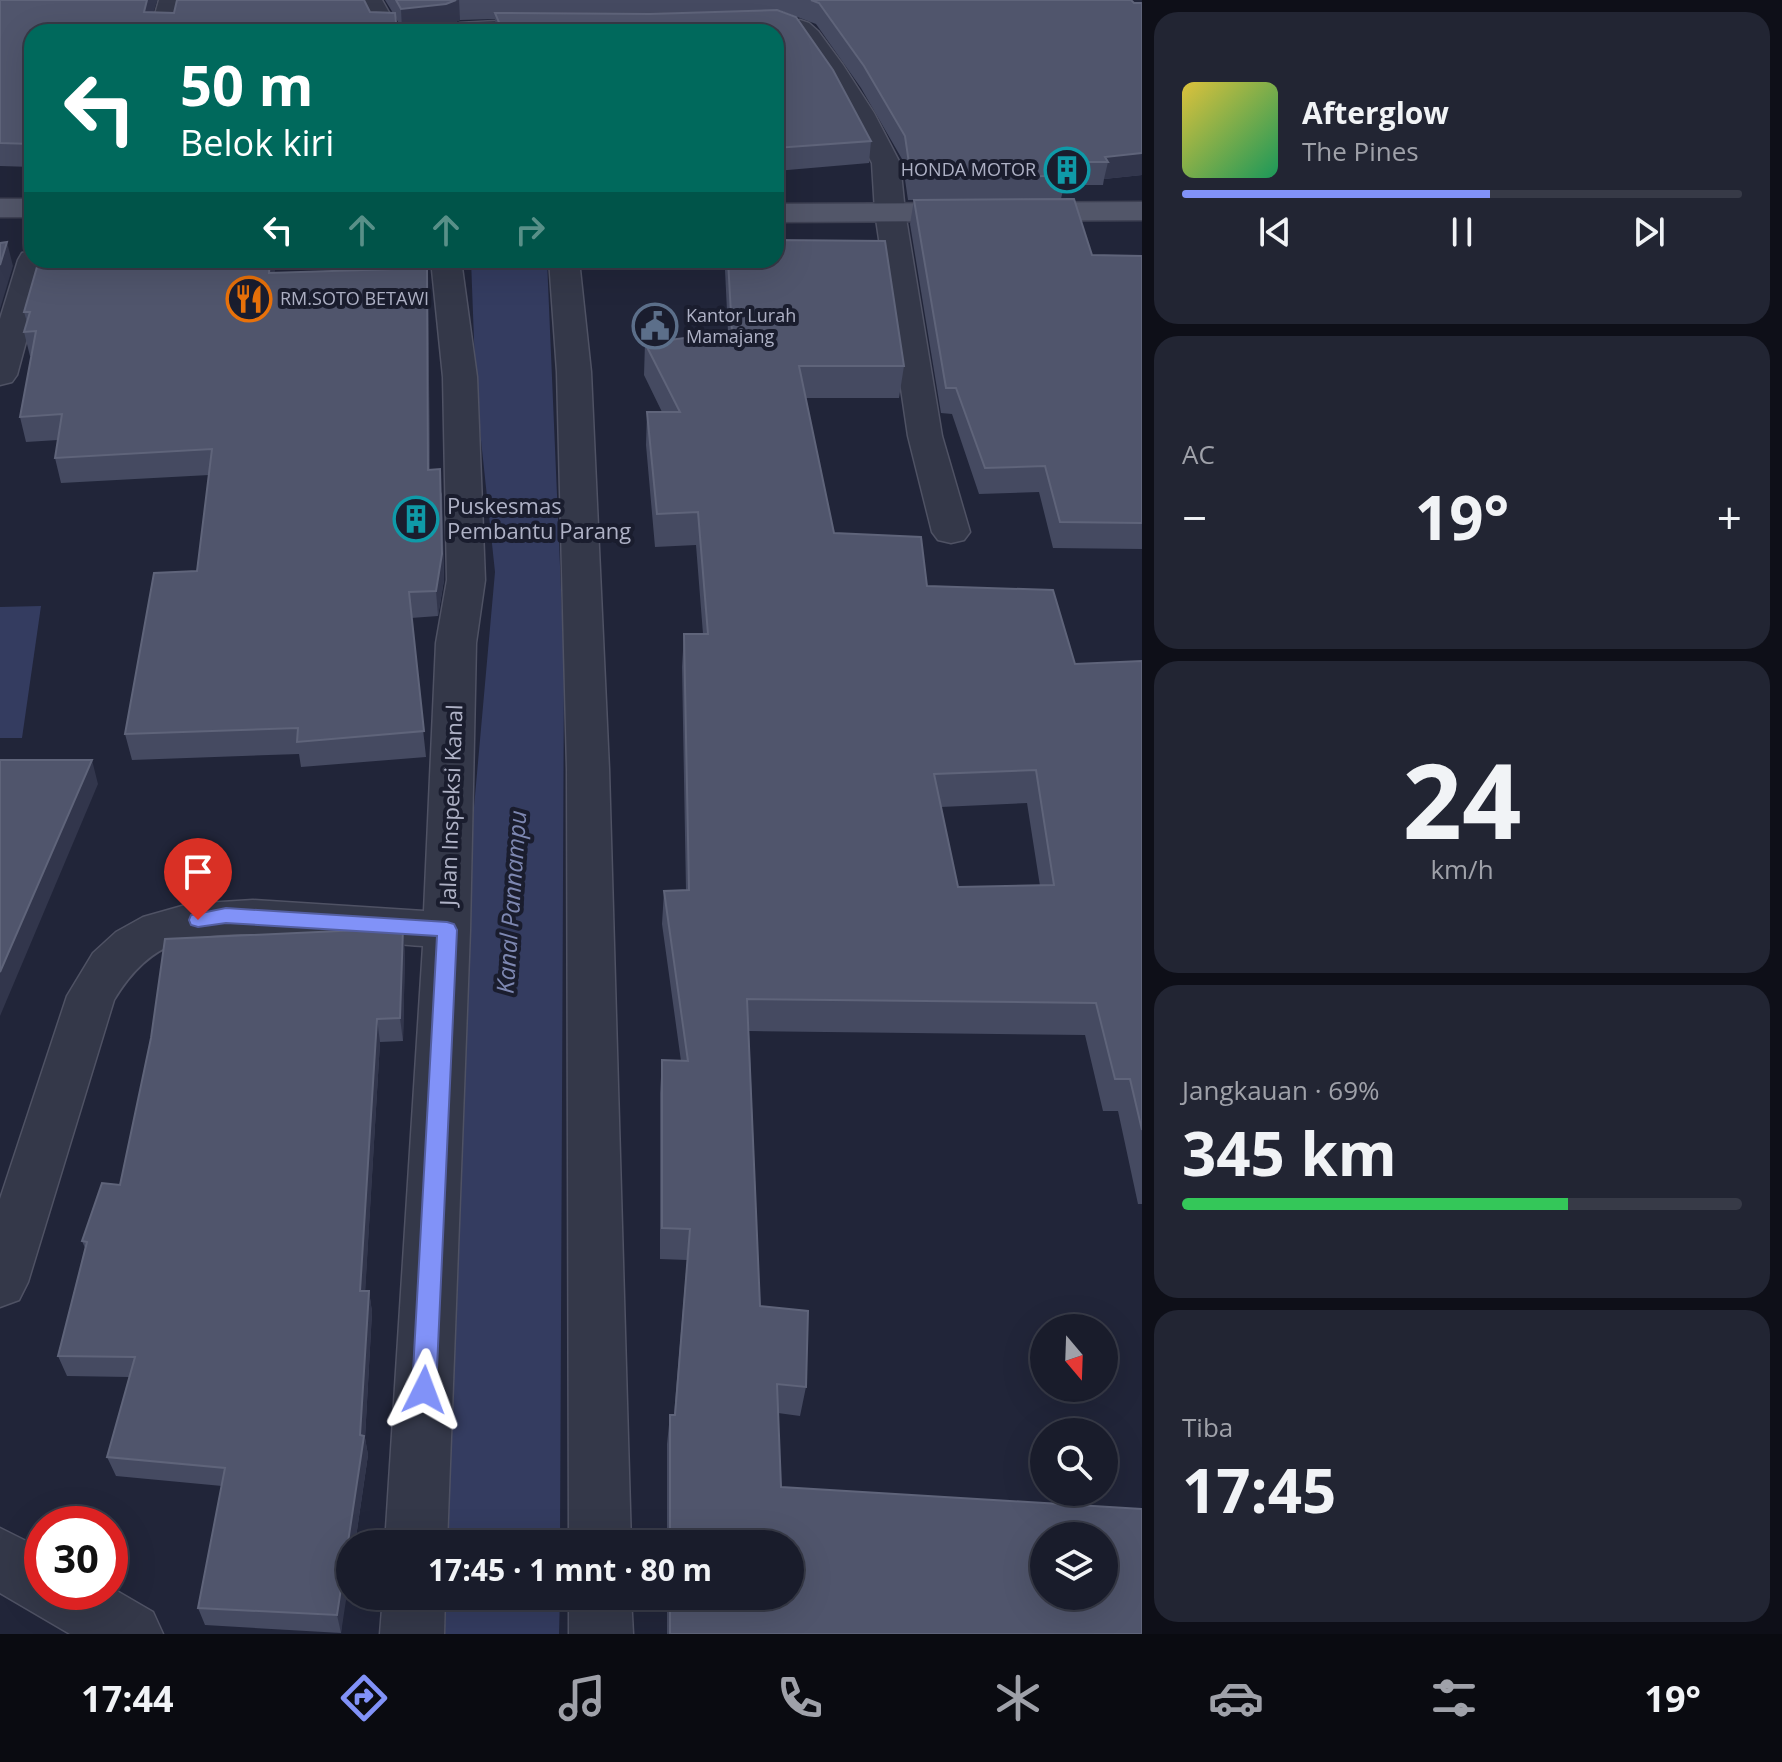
<!DOCTYPE html>
<html lang="id">
<head>
<meta charset="utf-8">
<style>
	:root { --surface:#191c2b; --page:#222533; --text:#f1f3f6; --muted:#9fa1a9; --line:#373a47; --accent:#8192f8 }
	body { margin:0; font-family:"Open Sans",sans-serif; background:var(--page); color:var(--text); height:100vh; display:flex; flex-direction:column; font-size:30px; white-space:nowrap }
	* { box-sizing:border-box; margin:0 }
	p { font-size:26px; color:var(--muted) }
	.icon { flex:none; width:44px; height:44px; fill:none; stroke:currentColor; stroke-width:2; stroke-linecap:round; stroke-linejoin:round }
	.map { position:relative; flex:1; overflow:hidden }
	.drawer { display:flex; flex-direction:column; gap:12px; padding:12px; background:#0e0f18; width:640px }
	.drawer>* { flex:none }
	.hud { position:absolute; left:24px; top:24px; width:760px; height:244px; border-radius:24px; box-shadow:0 8px 32px #0002,0 0 0 2px var(--line); background:#00695c; color:#fff; overflow:hidden }
	.needle { width:52px; rotate:161deg }
	.tools { position:absolute; left:1030px; top:1314px; display:grid; gap:16px }
	.tools a { display:grid; place-items:center; width:88px; height:88px; border-radius:50%; background:var(--surface); box-shadow:0 8px 32px #0002,0 0 0 2px var(--line); font-size:40px }
	.speed { position:absolute; left:24px; top:1506px; display:flex; gap:16px; font-size:40px; font-weight:700; text-align:center }
	.speed>* { display:grid; place-content:center; width:104px; height:104px; border-radius:50%; background:var(--surface); box-shadow:0 8px 32px #0002,0 0 0 2px var(--line); line-height:1 }
	.speed .limit { border:12px solid #d22; background:#fff; color:#111 }
	.pin { position:absolute; display:grid; place-items:center; width:68px; height:68px; color:#fff; margin:-82px -34px; border-radius:50% 50% 50% 0; rotate:-45deg; box-shadow:0 0 8px #0007 }
	.pin .icon { rotate:45deg }
	.me { position:absolute; width:88px; margin:-44px; rotate:3deg; stroke-linejoin:round; filter:drop-shadow(0 0 6px #0008) }
	.turn { display:flex; align-items:center; gap:28px; height:168px; padding:0 24px; font-size:36px }
	.turn .icon { width:104px; height:104px; stroke-width:2.5 }
	.turn b { display:block; font-size:56px; line-height:68px }
	.lanes { display:flex; align-items:center; height:76px; padding:0 24px; background:#0003; justify-content:center; gap:40px; direction:ltr }
	.lanes .off { opacity:.35 }
	.big { font-size:60px; font-weight:700; line-height:1.1 }
	.drawer .card { flex:1; display:flex; flex-direction:column; justify-content:center; gap:12px; min-width:0; padding:0 28px; border-radius:24px; background:var(--page) }
	.drawer .dial { align-items:center; gap:0 }
	.dial b { font-size:104px; line-height:1 }
	.song { display:flex; align-items:center; gap:24px }
	.cover { width:96px; height:96px; border-radius:12px; background:linear-gradient(135deg,hsl(50 70% 55%),hsl(150 70% 35%)) }
	.played { height:8px; border-radius:4px; background:linear-gradient(90deg,var(--accent) 55%,var(--line) 55%) }
	.keys { display:flex; justify-content:space-around; direction:ltr }
	.heat { display:flex; justify-content:space-between; align-items:center; font-size:44px; direction:ltr }
	.charge { height:12px; border-radius:6px; background:linear-gradient(90deg,#34c759 69%,var(--line) 0) }
	.trip { position:absolute; left:336px; top:1530px; width:468px; height:80px; border-radius:40px; background:var(--surface); box-shadow:0 8px 32px #0002,0 0 0 2px var(--line); font-weight:700; line-height:80px; text-align:center }
	.tabs { display:flex; height:128px; justify-content:space-around; align-items:center; background:#0a0b11; color:var(--muted) }
	.tabs .icon { width:56px; height:56px }
	.tabs .current { color:var(--accent) }
	.tabs b { font-size:36px; color:var(--text) }
	main { display:flex; flex:1; min-height:0 }
	.map>svg:first-child { display:block }
	.water { fill:#343c60 }
	.lines { fill:none; stroke-linecap:round; stroke-linejoin:round }
	.minor-casing { stroke:#4f5264; stroke-width:3 }
	.major-casing { stroke:#3e4153; stroke-width:3 }
	.minor { fill:#343849; fill-rule:evenodd }
	.major { fill:#525669; fill-rule:evenodd }
	.wall { fill:#454a61; fill-rule:evenodd }
	.shaded-wall { fill:#32364c }
	.building { fill:#50556c; stroke:#5f647a; stroke-width:2; fill-rule:evenodd }
	.route { fill:#8192f8; stroke:#545fa1; stroke-width:2 }
	.labels { text-anchor:middle; stroke-width:8; stroke-linejoin:round; paint-order:stroke }
	.far-poi-label { font-size:18px; fill:#afb2c6; stroke:#1a1d2e; text-anchor:start }
	.poi-label { font-size:22px; fill:#afb2c6; stroke:#1a1d2e; text-anchor:start }
	.street-label { font-size:22px; fill:#afb2c6; stroke:#1a1d2e }
	.water-label { font-size:24px; font-style:italic; fill:#7e88b2; stroke:#1a1d2e }
</style>
</head>
<body>
<main>
<div class="map">
<svg width="1142" height="1634" viewBox="0 0 1142 1634">
	<rect width="100%" height="100%" fill="#212539"/>
	<!-- water -->
	<g class="water">
		<polygon points="471,260 547,260 564,660 560,1544 434,1544 464,919 495,572 476,393"/>
		<polygon points="41,606 22,738 0,738 0,607"/>
		<polygon points="431,1596 560,1596 559,1634 429,1634"/>
	</g>
	<g class="lines">
		<!-- minor casing -->
		<g class="minor-casing">
			<g id="minor">
				<polygon points="159,0 183,0 176,32 150,32"/>
				<polygon points="358,0 382,0 400,32 374,32"/>
				<polygon points="553,18 562,21 566,26 562,31 447,31 451,26 460,23"/>
				<polygon points="800,20 809,23 818,31 843,65 874,113 900,163 905,212 942,436 970,532 964,540 951,543 938,540 932,532 908,436 875,212 872,163 834,91 787,28 791,23"/>
				<polygon points="32,251 32,260 48,260 17,375 12,382 0,385 0,319 18,260 22,253"/>
				<path d="M431 260H461L477 377 485 580 476 643 470 930 447 1544H385L423 946C359 942 233 923 177 943 148 953 129 975 114 1000L28 1282 19 1300 0 1307V1199L67 996 93 953 116 932 143 917 189 904 253 900 424 911 436 643 447 580 443 377Z"/>
				<polygon points="549,260 579,260 591,372 609,769 631,1544 569,1544 567,769 557,372"/>
				<polygon points="0,1528 42,1549 42,1592 110,1592 110,1587 153,1612 163,1634 70,1634 0,1593"/>
				<polygon points="383,1596 445,1596 444,1634 380,1634"/>
				<polygon points="569,1596 631,1596 633,1634 569,1634"/>
			</g>
		</g>
		<!-- major casing -->
		<g class="major-casing">
			<g id="major">
				<rect x="0" y="199" width="32" height="18"/>
				<polygon points="1142,202 1142,220 776,222 776,204"/>
			</g>
		</g>
		<!-- minor -->
		<use href="#minor" class="minor"/>
		<!-- major -->
		<use href="#major" class="major"/>
	</g>
	<!-- wall -->
	<g class="wall">
		<polygon points="0,0 157,0 153,12 174,13 177,0 364,0 370,12 393,13 385,0 1131,0 1134,3 1142,3 1142,175 1104,179 1103,185 1064,185 1061,199 1074,199 1092,255 1142,256 1142,549 1053,548 1039,492 979,494 952,414 941,413 910,224 914,200 908,200 902,159 861,88 816,24 779,10 649,14 777,10 796,17 833,70 871,141 869,163 776,171 776,32 496,32 495,19 460,20 447,26 402,30 396,18 397,32 32,32 32,167 0,166"/>
		<polygon points="276,260 274,273 427,268 428,292 430,469 442,494 444,580 438,616 411,618 426,757 301,767 299,754 132,760 125,734 197,571 209,475 61,483 55,458 58,440 26,442 20,417 31,356 30,356 24,332 27,322 24,312"/>
		<path d="M726 260H776L904 366 899 398H806L834 533 927 586 1075 664 1142 661V1204H1138L1118 1111H1103L1085 1035 749 1031 760 1306 806 1387 800 1416 778 1413 781 1487 1142 1634H667V1596H790V1544H667V1444L670 1415H674L687 1260 660 1259V1093L662 1060 681 1061 662 924 664 891H686L682 667 684 634H703L696 545 655 547 646 445 647 412H662L644 375 645 343 728 332 725 270ZM1027 803 1040 886 958 887 941 807Z"/>
		<polygon points="405,951 403,1041 380,1042 365,1291 369,1291 372,1312 365,1438 368,1455 355,1544 350,1544 341,1633 205,1625 198,1608 222,1486 116,1476 107,1457 129,1377 67,1376 58,1356 85,1248 82,1241 120,1185"/>
	</g>
	<!-- shaded-wall -->
	<g class="shaded-wall">
		<polygon points="147,0 157,0 148,32 144,12"/>
		<polygon points="459,0 460,20 447,26 402,30 401,9"/>
		<polygon points="1142,153 1142,175 1104,179 1108,162 1105,157"/>
		<polygon points="7,242 13,266 0,309 0,265"/>
		<polygon points="270,260 276,260 272,297 269,273"/>
		<polygon points="427,268 428,292 430,495 428,470"/>
		<polygon points="440,469 444,580 438,616 436,591"/>
		<polygon points="92,760 98,784 0,1016 0,972"/>
		<polygon points="403,928 405,951 403,1041 400,1018"/>
		<polygon points="377,1019 380,1042 364,1312 360,1291"/>
		<polygon points="369,1291 372,1312 365,1438 368,1455 355,1544 350,1544 350,1574 341,1633 337,1615 360,1435"/>
	</g>
	<!-- building -->
	<g class="building">
		<polygon points="0,0 147,0 144,12 174,13 177,0 364,0 370,12 395,13 397,32 32,32 32,144 0,143"/>
		<polygon points="396,0 456,0 446,4 401,9"/>
		<polygon points="811,0 1131,0 1134,3 1142,3 1142,153 1105,157 1108,162 1061,162 1066,176 911,177 905,136 864,66 819,3"/>
		<polygon points="777,10 796,17 833,70 871,141 776,148 776,32 503,32 495,13 650,14"/>
		<polygon points="1074,199 1092,255 1142,256 1142,523 1060,522 1045,466 985,468 956,388 946,388 914,200"/>
		<path d="M776 240 885 241 904 366H799L834 533 921 537 927 586 1053 590 1075 664 1142 661V1130L1130 1079H1115L1096 1003 747 999 760 1306 808 1311 806 1387 777 1384 781 1487 1142 1509V1634H670V1596H790V1544H670V1415H675L690 1229 662 1228V1060L688 1061 664 891 689 890 684 634H708L698 512 657 514 647 412H680L645 343 732 332 728 260H776ZM1036 770 1054 885 958 887 934 774ZM1044 1536H1104V1596H1044Z"/>
		<polygon points="7,242 0,265 0,243"/>
		<polygon points="39,260 270,260 269,273 427,268 428,470 440,469 442,554 436,591 409,592 424,731 297,742 298,728 125,734 154,573 197,571 212,449 55,458 62,414 20,417 36,331 24,332 30,312 24,312"/>
		<polygon points="0,760 92,760 0,972"/>
		<polygon points="403,928 400,1018 377,1019 360,1291 369,1291 360,1435 364,1436 337,1615 198,1608 225,1468 107,1457 135,1357 58,1356 87,1242 82,1241 102,1183 120,1185 151,1038 165,939"/>
	</g>
	<!-- route -->
	<polygon class="route" points="226,908 447,922 454,924 457,930 436,1390 432,1398 424,1402 416,1398 412,1390 437,936 226,923 198,927 191,925 189,920 191,915"/>
	<!-- icons -->
	<defs>
		<g id="building-ring" transform="scale(2.3)"><circle r="9.5" fill="#1a1d2e" stroke="#0f9aa8" stroke-width="1.5"/><path d="M-4-6H4V6H1V3H-1V6H-4ZM-2.5-4.3h1.7v1.8h-1.7ZM.8-4.3h1.7v1.8H.8ZM-2.5-1h1.7V.8h-1.7ZM.8-1h1.7V.8H.8Z" fill="#0f9aa8"/></g>
		<g id="restaurant-ring" transform="scale(2.3)"><circle r="9.5" fill="#1a1d2e" stroke="#e8710a" stroke-width="1.5"/><path d="M-5-6h1v4h1v-4h1v4h1v-4h1v5L-1.5 .5V6h-2V.5L-5-1ZM5-6V6H3V1.5H1.5Q1.5-4 5-6Z" fill="#e8710a"/></g>
		<g id="civic-ring" transform="scale(2.3)"><circle r="9.5" fill="#1a1d2e" stroke="#5c6f8a" stroke-width="1.5"/><path d="M-.6-6.5H3V-4.5H.6V-3L4-1V1h2V6H-6V1h2V-1L-.6-3ZM-1.2 2.5V6h2.4V2.5Z" fill="#5c6f8a"/></g>
	</defs>
	<g fill-rule="evenodd">
		<use href="#building-ring" x="1067" y="170"/>
		<use href="#restaurant-ring" x="249" y="299"/>
		<use href="#civic-ring" x="655" y="326"/>
		<use href="#building-ring" x="416" y="519"/>
	</g>
	<g class="labels">
		<!-- far-poi labels -->
		<g class="far-poi-label">
			<text x="1036" y="176" text-anchor="end">HONDA MOTOR</text>
			<text x="280" y="305">RM.SOTO BETAWI</text>
			<text x="686" y="322">Kantor Lurah<tspan x="686" dy="21">Mamajang</tspan></text>
		</g>
		<!-- poi labels -->
		<g class="poi-label">
			<text x="447" y="514">Puskesmas<tspan x="447" dy="25">Pembantu Parang</tspan></text>
		</g>
		<!-- street labels -->
		<g class="street-label">
			<text transform="translate(451 805) rotate(-88)" y="8">Jalan Inspeksi Kanal</text>
		</g>
		<!-- water labels -->
		<g class="water-label">
			<text transform="translate(512 902) rotate(-86)" y="8">Kanal Pannampu</text>
		</g>
	</g>
</svg>
<div class="tools">
<a><svg class="needle" viewBox="-14 -14 28 28"><path d="M0-13l5 13h-10z" fill="#e53935"/><path d="M0 13l5-13h-10z" fill="#9fa1a9"/></svg></a>
<a><svg class="icon" aria-label="search" viewBox="0 0 24 24"><circle cx="10" cy="10" r="6"/><path d="M15 15l6 6"/></svg></a>
<a><svg class="icon" aria-label="layers" viewBox="0 0 24 24"><path d="M12 4l9 5-9 5-9-5zM3 14l9 5 9-5"/></svg></a>
</div>
<div class="speed"><div class="limit">30</div></div>
<div class="pin" style="left:198px;top:920px;background:#d93025"><svg class="icon" aria-label="arrive" viewBox="0 0 24 24"><path d="M6 21V4h12l-3 4 3 4H6"/></svg></div>
<svg class="me" style="left:424px;top:1390px" viewBox="-20 -20 40 40"><path d="M0-17L14 15 0 8-14 15z" fill="#8192f8" stroke="#fff" stroke-width="4"/></svg>
<div class="trip">17:45 · 1 mnt · 80 m</div>
<div class="hud">
<div class="turn"><svg class="icon" aria-label="left" viewBox="0 0 24 24"><path d="M17 20v-9H6M10 6l-5 5 5 5"/></svg><div><b>50 m</b>Belok kiri</div></div>
<div class="lanes"><svg class="icon" aria-label="left" viewBox="0 0 24 24"><path d="M17 20v-9H6M10 6l-5 5 5 5"/></svg><svg class="icon off" aria-label="ahead" viewBox="0 0 24 24"><path d="M12 20V5M6 11l6-6 6 6"/></svg><svg class="icon off" aria-label="ahead" viewBox="0 0 24 24"><path d="M12 20V5M6 11l6-6 6 6"/></svg><svg class="icon off" aria-label="right" viewBox="0 0 24 24"><path d="M7 20v-9h11M14 6l5 5-5 5"/></svg></div>
</div>
</div>
<section class="drawer">
<div class="card">
<div class="song"><i class="cover"></i><div><b>Afterglow</b><p>The Pines</p></div></div>
<div class="played"></div>
<div class="keys"><svg class="icon" aria-label="previous" viewBox="0 0 24 24"><path d="M18 5L8 12l10 7zM5 5v14"/></svg><svg class="icon" aria-label="pause" viewBox="0 0 24 24"><path d="M8 5v14M16 5v14"/></svg><svg class="icon" aria-label="next" viewBox="0 0 24 24"><path d="M6 5l10 7-10 7zM19 5v14"/></svg></div>
</div>
<div class="card"><p>AC</p>
<div class="heat"><a>−</a><b class="big">19°</b><a>+</a></div>
</div>
<div class="card dial"><b>24</b><p>km/h</p></div>
<div class="card"><p>Jangkauan · 69%</p><b class="big">345 km</b><div class="charge"></div></div>
<div class="card"><p>Tiba</p><b class="big">17:45</b></div>
</section>
</main>
<nav class="tabs">
<b>17:44</b>
<svg class="icon current" aria-label="directions" viewBox="0 0 24 24"><path d="M12 3l9 9-9 9-9-9zM9 14v-3h6M13 9l2 2-2 2"/></svg>
<svg class="icon" aria-label="music" viewBox="0 0 24 24"><path d="M9 18V5l10-2v13"/><circle cx="6" cy="18" r="3"/><circle cx="16" cy="16" r="3"/></svg>
<svg class="icon" aria-label="phone" viewBox="0 0 24 24"><path d="M5 4h4l2 5-3 2q2 4 5 5l2-3 5 2v4C11 20 4 13 5 4z"/></svg>
<svg class="icon" aria-label="climate" viewBox="0 0 24 24"><path d="M12 3v18M4 7l16 10M4 17L20 7"/></svg>
<svg class="icon" aria-label="car" viewBox="0 0 24 24"><path d="M5 17H2v-5l4-1 3-4h7l3 4 3 1v5h-3M9 17h6M6 11h13"/><circle cx="7" cy="17" r="2"/><circle cx="17" cy="17" r="2"/></svg>
<svg class="icon" aria-label="filters" viewBox="0 0 24 24"><path d="M4 7h16M4 17h16"/><circle cx="9" cy="7" r="2"/><circle cx="15" cy="17" r="2"/></svg>
<b>19°</b>
</nav>
</body>
</html>
